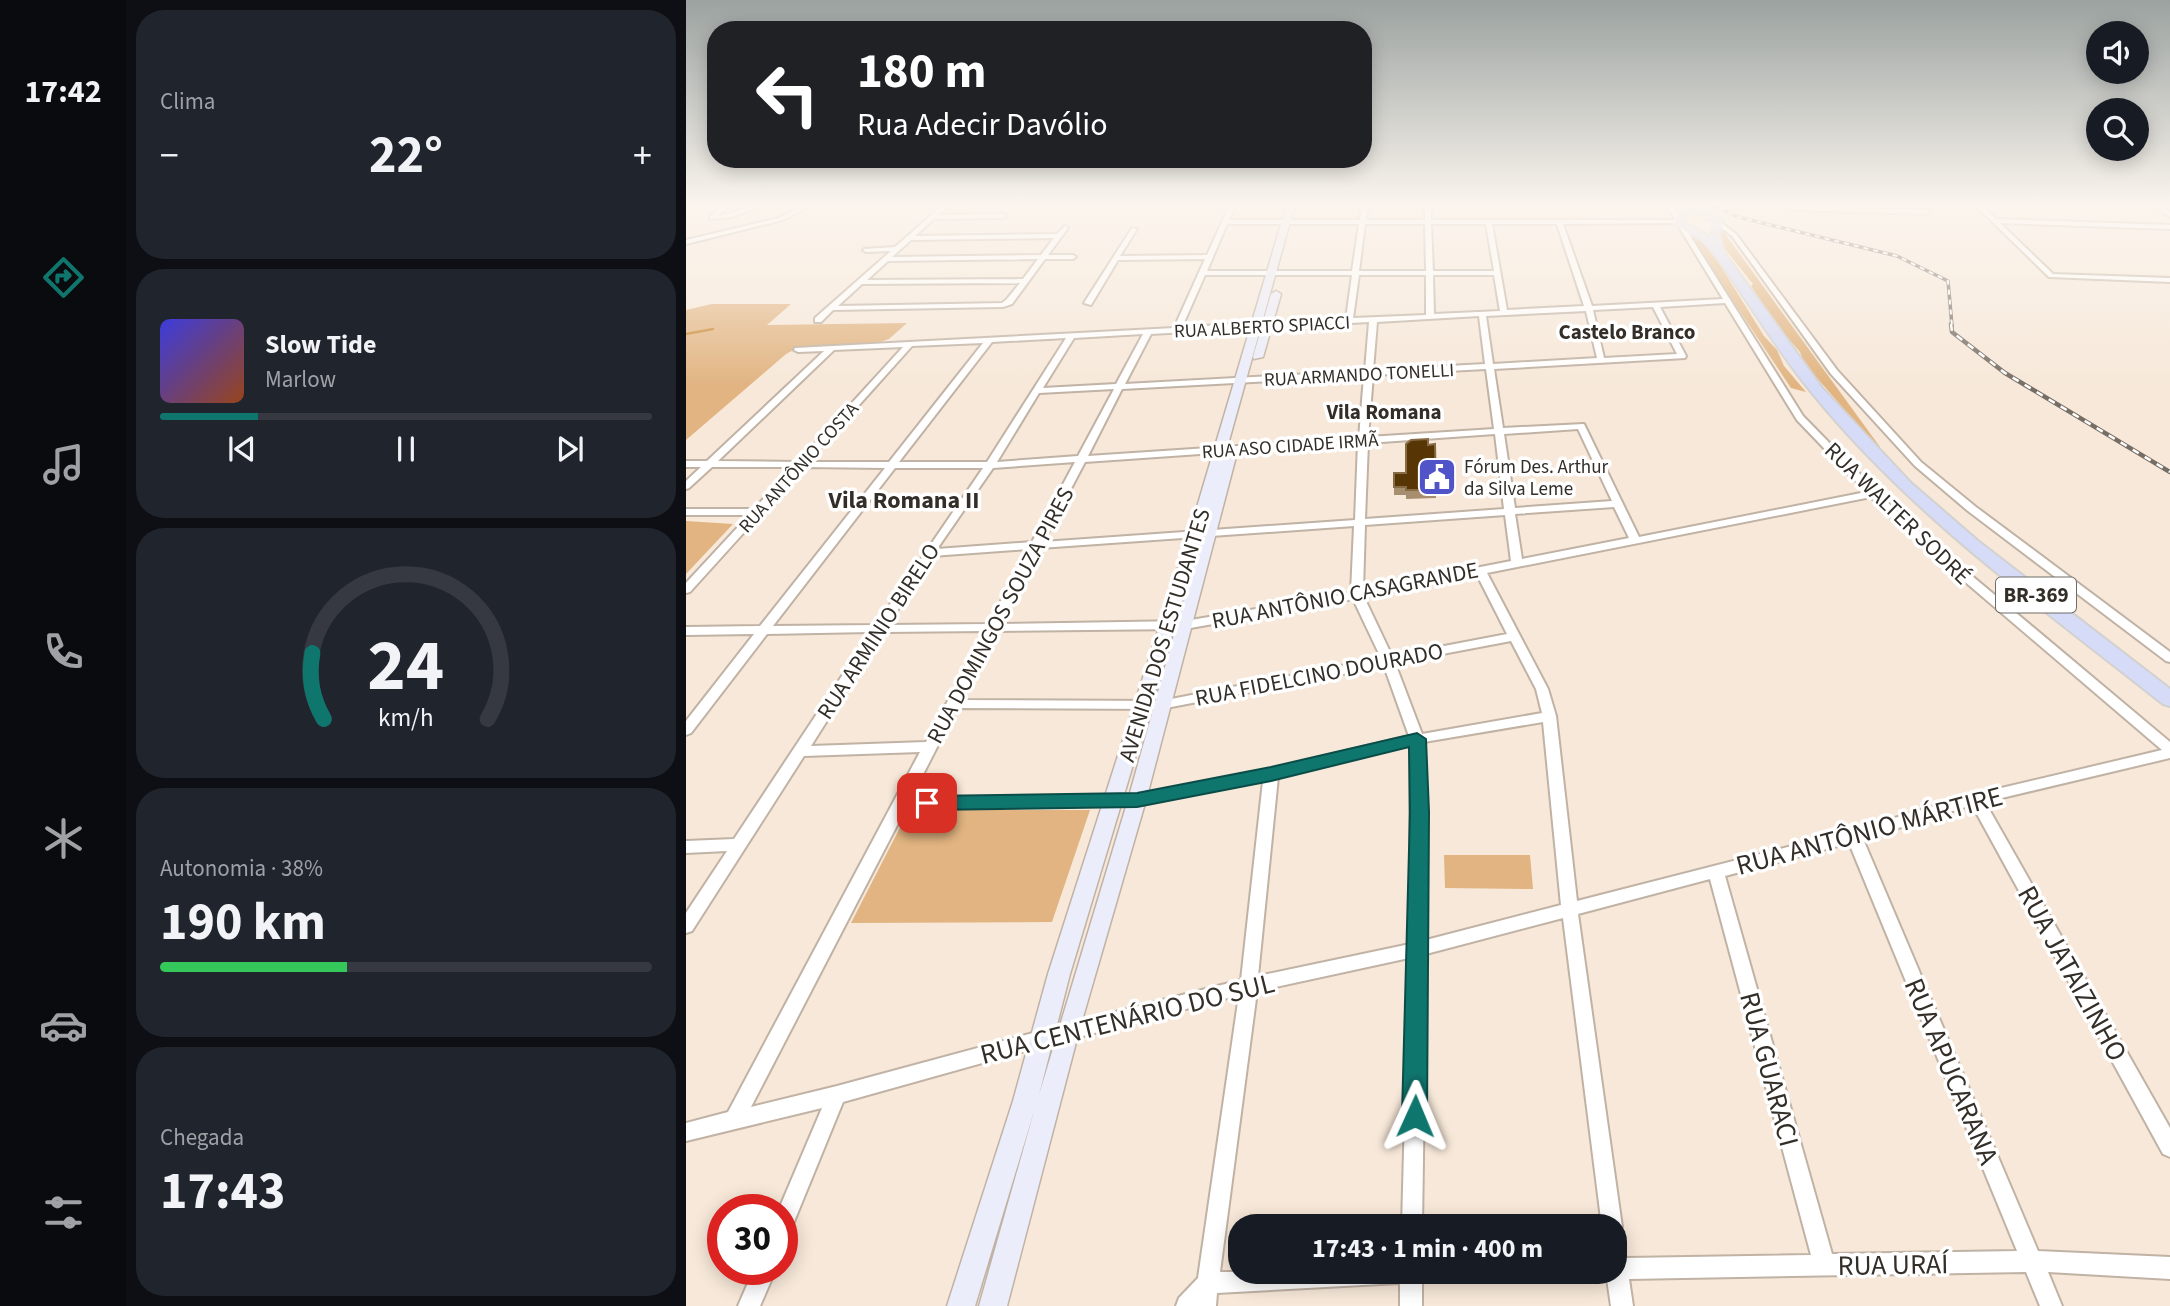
<!DOCTYPE html>
<html lang="pt">
<head>
<meta charset="utf-8">
<style>
	:root { --surface:#171b24; --page:#20242c; --text:#f1f3f6; --muted:#9ea1a6; --line:#363941; --accent:#0f766e }
	body { margin:0; font-family:"Source Sans 3",sans-serif; background:var(--page); color:var(--text); height:100vh; display:flex; flex-direction:column; font-size:26px; white-space:nowrap }
	* { box-sizing:border-box; margin:0 }
	p { font-size:23px; color:var(--muted) }
	.icon { flex:none; width:38px; height:38px; fill:none; stroke:currentColor; stroke-width:2; stroke-linecap:round; stroke-linejoin:round }
	.map { position:relative; flex:1; overflow:hidden }
	.details { display:flex; flex-direction:column; gap:10px; padding:10px; background:#0d0f14; width:560px }
	.details>* { flex:none }
	.guide { position:absolute; left:21px; top:21px; width:665px; height:147px; border-radius:28px; box-shadow:0 4px 18px #0003; background:#202124; color:#fff; overflow:hidden }
	.tools { position:absolute; left:1400px; top:21px; display:grid; gap:14px }
	.tools a { display:grid; place-items:center; width:63px; height:63px; border-radius:50%; background:var(--surface); box-shadow:0 4px 18px #0003; font-size:35px }
	.speed { position:absolute; left:21px; top:1194px; display:flex; gap:14px; font-size:35px; font-weight:700; text-align:center }
	.speed>* { display:grid; place-content:center; width:91px; height:91px; border-radius:50%; background:var(--surface); box-shadow:0 4px 18px #0003; line-height:1 }
	.speed .limit { border:10px solid #d22; background:#fff; color:#111 }
	.pin { position:absolute; display:grid; place-items:center; width:60px; height:60px; color:#fff; margin:-30px; border-radius:14px; box-shadow:0 4px 10px #0006 }
	.me { position:absolute; width:77px; margin:-38px; rotate:1deg; stroke-linejoin:round; filter:drop-shadow(0 0 5px #0008) }
	.turn { display:flex; align-items:center; gap:24px; height:147px; padding:0 35px; font-size:32px }
	.turn .icon { width:91px; height:91px; stroke-width:2.5 }
	.turn b { display:block; font-size:49px; line-height:60px }
	.big { font-size:52px; font-weight:700; line-height:1.1 }
	.details .card { flex:1; display:flex; flex-direction:column; justify-content:center; gap:10px; min-width:0; padding:0 24px; border-radius:28px; background:var(--page) }
	.details .dial { align-items:center; gap:0 }
	.dial svg { height:182px; overflow:visible; fill:none; stroke:var(--line); stroke-width:7; stroke-linecap:round; text-anchor:middle }
	.dial text { fill:var(--text); stroke:none }
	.song { display:flex; align-items:center; gap:21px }
	.cover { width:84px; height:84px; border-radius:10px; background:linear-gradient(135deg,hsl(240 70% 55%),hsl(20 70% 35%)) }
	.played { height:7px; border-radius:4px; background:linear-gradient(90deg,var(--accent) 20%,var(--line) 20%) }
	.keys { display:flex; justify-content:space-around; direction:ltr }
	.heat { display:flex; justify-content:space-between; align-items:center; font-size:38px; direction:ltr }
	.charge { height:10px; border-radius:5px; background:linear-gradient(90deg,#34c759 38%,var(--line) 0) }
	.trip { position:absolute; left:542px; top:1214px; width:399px; height:70px; border-radius:28px; background:var(--surface); box-shadow:0 4px 18px #0003; font-weight:700; line-height:70px; text-align:center }
	main { display:flex; flex:1; min-height:0 }
	.tabs { display:flex; flex-direction:column; width:126px; justify-content:space-around; align-items:center; background:#090b0e; color:var(--muted) }
	.tabs .icon { width:49px; height:49px }
	.tabs .active { color:var(--accent) }
	.tabs b { font-size:32px; color:var(--text) }
	.map>svg:first-child { display:block }
	.green { fill:#e1b481 }
	.lines { fill:none; stroke-linecap:round; stroke-linejoin:round }
	.stream { stroke:#c98834; stroke-width:2.5 }
	.street-casing { stroke:#c0b2a4; stroke-width:4 }
	.secondary-casing { stroke:#c0b2a4; stroke-width:3 }
	.primary-casing { stroke:#d2d1d0; stroke-width:4 }
	.street { fill:#fff; fill-rule:evenodd }
	.secondary { fill:#ebedfb; fill-rule:evenodd }
	.primary { fill:#d6dbf7; fill-rule:evenodd }
	.rail-far1-casing { stroke:#766d64; stroke-width:3.5 }
	.rail-casing { stroke:#766d64; stroke-width:4.5 }
	.rail-far1 { stroke:#fff; stroke-width:2; stroke-dasharray:5; stroke-linecap:butt }
	.rail { stroke:#fff; stroke-width:2.5; stroke-dasharray:7; stroke-linecap:butt }
	.wall { fill:#a78e6f }
	.building { fill:#573505; stroke:#876b45; stroke-width:2 }
	.route { fill:#0f766e; stroke:#0a4d48; stroke-width:2 }
	.labels { text-anchor:middle; stroke-width:7; stroke-linejoin:round; paint-order:stroke }
	.far-street-label { font-size:19px; fill:#332e28; stroke:#fff }
	.far-poi-label { font-size:19px; fill:#332e28; stroke:#fff; text-anchor:start }
	.far-neighbourhood-label { font-size:21px; font-weight:bold; fill:#332e28; stroke:#fff }
	.shield { fill:#fff; stroke:#706d68; stroke-width:2 }
	.shield-label { font-size:21px; font-weight:bold; fill:#332e28 }
	.street-label { font-size:23px; fill:#332e28; stroke:#fff }
	.neighbourhood-label { font-size:24px; font-weight:bold; fill:#332e28; stroke:#fff }
	.near-street-label { font-size:28px; fill:#332e28; stroke:#fff }
</style>
</head>
<body>
<main>
<nav class="tabs">
<b>17:42</b>
<svg class="icon active" aria-label="directions" viewBox="0 0 24 24"><path d="M12 3l9 9-9 9-9-9zM9 14v-3h6M13 9l2 2-2 2"/></svg>
<svg class="icon" aria-label="music" viewBox="0 0 24 24"><path d="M9 18V5l10-2v13"/><circle cx="6" cy="18" r="3"/><circle cx="16" cy="16" r="3"/></svg>
<svg class="icon" aria-label="phone" viewBox="0 0 24 24"><path d="M5 4h4l2 5-3 2q2 4 5 5l2-3 5 2v4C11 20 4 13 5 4z"/></svg>
<svg class="icon" aria-label="climate" viewBox="0 0 24 24"><path d="M12 3v18M4 7l16 10M4 17L20 7"/></svg>
<svg class="icon" aria-label="car" viewBox="0 0 24 24"><path d="M5 17H2v-5l4-1 3-4h7l3 4 3 1v5h-3M9 17h6M6 11h13"/><circle cx="7" cy="17" r="2"/><circle cx="17" cy="17" r="2"/></svg>
<svg class="icon" aria-label="filters" viewBox="0 0 24 24"><path d="M4 7h16M4 17h16"/><circle cx="9" cy="7" r="2"/><circle cx="15" cy="17" r="2"/></svg>
</nav>
<section class="details">
<div class="card"><p>Clima</p>
<div class="heat"><a>−</a><b class="big">22°</b><a>+</a></div>
</div>
<div class="card">
<div class="song"><i class="cover"></i><div><b>Slow Tide</b><p>Marlow</p></div></div>
<div class="played"></div>
<div class="keys"><svg class="icon" aria-label="previous" viewBox="0 0 24 24"><path d="M18 5L8 12l10 7zM5 5v14"/></svg><svg class="icon" aria-label="pause" viewBox="0 0 24 24"><path d="M8 5v14M16 5v14"/></svg><svg class="icon" aria-label="next" viewBox="0 0 24 24"><path d="M6 5l10 7-10 7zM19 5v14"/></svg></div>
</div>
<div class="card dial"><svg viewBox="0 0 100 80">
<path d="M14 69A42 42 0 1 1 86 69"/>
<path d="M14 69A42 42 0 0 1 9 40" stroke="#0f766e"/>
<text x="50" y="56" font-size="32" font-weight="700">24</text>
<text x="50" y="72" font-size="11">km/h</text>
</svg></div>
<div class="card"><p>Autonomia · 38%</p><b class="big">190 km</b><div class="charge"></div></div>
<div class="card"><p>Chegada</p><b class="big">17:43</b></div>
</section>
<div class="map">
<svg width="1484" height="1306" viewBox="0 0 1484 1306">
	<rect width="100%" height="100%" fill="#f7e8d9"/>
	<!-- green -->
	<g class="green">
		<polygon points="1037,231 1194,447 1191,447 1118,363 1114,352 1094,329 1065,286 1067,284 1031,239 1032,233"/>
		<polygon points="1001,232 1015,238 1026,252 1078,336 1091,350 1098,366 1120,392 1105,388"/>
		<polygon points="26,304 105,304 81,325 221,323 203,339 191,343 113,347 100,354 0,440 0,310"/>
		<polygon points="0,521 47,524 0,574"/>
		<polygon points="223,810 404,810 366,922 165,923"/>
		<polygon points="758,855 844,855 847,889 759,888"/>
	</g>
	<g class="lines">
		<!-- stream -->
		<polyline class="stream" points="0,334 27,329"/>
		<!-- street casing -->
		<g class="street-casing">
			<g id="street">
				<path d="M38 204H44L32 216C49 214 66 203 83 204L46 217 24 219V217Z"/>
				<polygon points="121,204 128,204 97,220 0,244 0,240 93,218"/>
				<path d="M258 204H264L252 215 318 214 321 216 318 218 248 219 229 236 371 234 379 226 382 228 362 255H387L390 257 387 259H359L326 304 317 307 147 310 135 322H129V318L205 251 180 252 177 250 178 249 209 247ZM368 238 355 255 206 257 225 240ZM352 259 337 279 181 280 202 261ZM334 283 320 300 316 303 152 306 176 284Z"/>
				<path d="M544 204H550L543 220H674L676 204H682L680 220H739V204H745V220H990L979 204H985L995 219 993 223 877 224 906 306 1037 299 993 227 998 226 1117 416 1217 518 1484 742V758L1299 802 1484 1128V1157L1477 1154 1286 805 1177 839 1352 1251 1484 1257V1279L1362 1272 1376 1306H1354L1340 1272 943 1279 947 1306H925L920 1272H929V1243L936 1246 940 1258 1125 1255 1024 879 892 914 936 1227 933 1234 929 1236V1227H916L877 918 740 954 736 1227H716L723 958 571 991 534 1272H737L736 1277V1306H714V1283L531 1293 530 1306H490L493 1298 512 1278 553 995 378 1041 372 1039 369 1033 372 1027 378 1025 555 980 577 781 451 805 220 808 65 1107 151 1086 358 1030 364 1032 367 1038 364 1044 157 1102 103 1234 96 1237V1209H93L136 1108 0 1141V1123L42 1112 234 752 118 756 6 931 0 933V913L41 851 0 853V841L48 839 185 632 81 634 5 733 0 735V721L68 634 0 635V627L74 626 199 468 117 467 4 592 0 593V583L63 515H0V509H68L107 467H26L3 488 0 489V481L15 467H0V461H21L138 351 112 352 108 350 109 348 488 328 519 259 432 260 405 305 398 303 446 228 451 229 434 256 521 255ZM541 224H673L666 271H521ZM679 224H739L740 271H673ZM745 224H800L808 271H747ZM806 224H871L898 306 821 310ZM519 275H666L660 319 496 327ZM673 275H740V315L667 318ZM747 275H808L814 311 748 314ZM1039 303 1111 420 1180 492 953 537 898 424 817 428 808 369 999 358 1000 356 974 307ZM967 307 991 354 918 358 907 310ZM900 311 911 358 807 364 800 316ZM793 316 799 364 687 370 691 322ZM683 322 679 371 439 384 465 334ZM457 334 430 384 357 388 388 338ZM380 338 301 462H213L306 342ZM297 343 203 462H122L226 346ZM217 347 112 462 32 461 148 350ZM800 369 808 429 682 437 687 375ZM678 376 673 438 402 456 436 389ZM428 389 392 456 311 462 353 393ZM892 429 926 501 829 508 818 434ZM809 434 818 509 679 519 682 443ZM672 443 669 520 357 542 399 462ZM389 462 346 542 251 549 307 468ZM209 468H297L190 625 87 626ZM1185 497 1209 522 1476 750 1290 794 1168 830 891 901 870 716 862 689 801 573ZM928 507 943 538 836 559 829 514ZM819 515 825 561 677 590 679 525ZM668 526 665 593 499 621 315 624 354 548ZM342 549 303 624 202 625 246 556ZM791 575 821 634 706 656 678 597ZM667 599 695 658 475 701 276 700 311 631 499 629ZM299 631 240 742 125 746 197 632ZM825 641 850 689 856 713 736 734 709 663ZM698 666 723 736 585 769 451 795 225 798 271 708 475 709ZM857 722 875 905 740 940 738 742ZM724 745V944L572 976 592 777ZM1163 843 1331 1251 1146 1254 1039 876Z"/>
				<polygon points="1288,204 1294,204 1310,219 1484,225 1484,229 1314,223 1367,274 1484,278 1484,282 1363,277"/>
				<polygon points="1464,204 1471,204 1484,212 1484,217"/>
				<polygon points="1107,207 1240,210 1243,212 1240,214 1105,210"/>
				<polygon points="1033,224 1037,224 1050,234 1151,370 1235,462 1290,507 1484,652 1484,662 1480,661 1282,511 1229,466 1145,374 1046,236 1033,226"/>
				<polygon points="68,1269 90,1269 74,1306 52,1306"/>
			</g>
		</g>
		<!-- secondary casing -->
		<g class="secondary-casing">
			<g id="secondary">
				<path d="M601 204H609L541 448 546 445 552 449 460 800 393 1031 321 1306H293L349 1108 289 1306H261L327 1101 362 974 503 534ZM509 559 442 800 353 1095 384 974Z"/>
				<polygon points="590,291 595,294 577,357 568,359 567,357 585,294"/>
			</g>
		</g>
		<!-- primary casing -->
		<g class="primary-casing">
			<path id="primary" d="M991 204H1010L1038 221 1033 235 1039 254 1136 388 1225 483 1292 541 1484 689V706L1477 704C1355 607 1226 516 1127 394 1092 352 1064 304 1032 259L1016 240 988 224 993 210ZM1001 206 1030 224 1024 237 996 221 1003 210Z"/>
		</g>
		<!-- street -->
		<use href="#street" class="street"/>
		<!-- secondary -->
		<use href="#secondary" class="secondary"/>
		<!-- primary -->
		<use href="#primary" class="primary"/>
		<!-- rail-far1 casing -->
		<g class="rail-far1-casing">
			<polyline id="rail-far1" points="1024,204 1052,217 1211,256 1262,281 1266,326"/>
		</g>
		<!-- rail casing -->
		<g class="rail-casing">
			<polyline id="rail" points="1265,324 1266,332 1319,373 1484,472"/>
		</g>
		<!-- rail-far1 -->
		<use href="#rail-far1" class="rail-far1"/>
		<!-- rail -->
		<use href="#rail" class="rail"/>
	</g>
	<!-- wall -->
	<polygon class="wall" points="749,444 750,498 720,499 720,495 708,495 708,473 720,473 742,445"/>
	<!-- building -->
	<polygon class="building" points="742,439 742,445 749,444 750,490 720,490 720,487 708,487 708,473 720,473 720,444 725,440"/>
	<!-- sky -->
	<linearGradient id="sky" x2="0" y2="1"><stop stop-color="#9ba2a0"/><stop offset="0.53" stop-color="#fbf5ee"/><stop offset="1" stop-color="#fbf5ee" stop-opacity="0"/></linearGradient>
	<rect width="1484" height="387" fill="url(#sky)"/>
	<!-- route -->
	<polygon class="route" points="731,733 740,739 743,812 741,1116 737,1124 729,1128 720,1124 716,1116 724,812 723,747 585,781 451,807 241,810 234,808 231,803 234,798 241,796 451,793 585,767"/>
	<!-- icons -->
	<defs>
		<g id="civic-square" transform="scale(2.0125)"><rect x="-9" y="-9" width="18" height="18" rx="4" fill="#5153c9" stroke="#fff"/><path d="M-.6-6.5H3V-4.5H.6V-3L4-1V1h2V6H-6V1h2V-1L-.6-3ZM-1.2 2.5V6h2.4V2.5Z" fill="#fff"/></g>
	</defs>
	<g fill-rule="evenodd">
		<use href="#civic-square" x="751" y="477"/>
	</g>
	<g class="labels">
		<!-- far-street labels -->
		<g class="far-street-label">
			<text transform="translate(576 326) rotate(-3)" y="7">RUA ALBERTO SPIACCI</text>
			<text transform="translate(673 374) rotate(-3)" y="7">RUA ARMANDO TONELLI</text>
			<text transform="translate(604 445) rotate(-4)" y="7">RUA ASO CIDADE IRMÃ</text>
			<text transform="translate(112 467) rotate(-48)" y="7">RUA ANTÔNIO COSTA</text>
		</g>
		<!-- far-poi labels -->
		<g class="far-poi-label">
			<text x="778" y="473">Fórum Des. Arthur<tspan x="778" dy="22">da Silva Leme</tspan></text>
		</g>
		<!-- far-neighbourhood labels -->
		<g class="far-neighbourhood-label">
			<text x="941" y="339">Castelo Branco</text>
			<text x="698" y="419">Vila Romana</text>
		</g>
		<!-- shield labels -->
		<rect class="shield" x="1310" y="577.5" width="80" height="35" rx="5"/>
		<g class="shield-label">
			<text x="1350" y="602">BR-369</text>
		</g>
		<!-- street labels -->
		<g class="street-label">
			<text transform="translate(1212 513) rotate(44)" y="8">RUA WALTER SODRÉ</text>
			<text transform="translate(659 595) rotate(-11)" y="8">RUA ANTÔNIO CASAGRANDE</text>
			<text transform="translate(314 615) rotate(-62)" y="8">RUA DOMINGOS SOUZA PIRES</text>
			<text transform="translate(192 631) rotate(-57)" y="8">RUA ARMINIO BIRELO</text>
			<text transform="translate(478 635) rotate(-73)" y="8">AVENIDA DOS ESTUDANTES</text>
			<text transform="translate(633 674) rotate(-11)" y="8">RUA FIDELCINO DOURADO</text>
		</g>
		<!-- neighbourhood labels -->
		<g class="neighbourhood-label">
			<text x="218" y="508">Vila Romana II</text>
		</g>
		<!-- near-street labels -->
		<g class="near-street-label">
			<text transform="translate(1183 830) rotate(-15)" y="10">RUA ANTÔNIO MÁRTIRE</text>
			<text transform="translate(1387 973) rotate(61)" y="10">RUA JATAIZINHO</text>
			<text transform="translate(441 1018) rotate(-14)" y="10">RUA CENTENÁRIO DO SUL</text>
			<text transform="translate(1084 1069) rotate(75)" y="10">RUA GUARACI</text>
			<text transform="translate(1266 1071) rotate(67)" y="10">RUA APUCARANA</text>
			<text transform="translate(1207 1264) rotate(-1)" y="10">RUA URAÍ</text>
		</g>
	</g>
</svg>
<div class="tools">
<a><svg class="icon" aria-label="sound" viewBox="0 0 24 24"><path d="M4 9h4l5-4v14l-5-4H4zM17 9q2 3 0 6"/></svg></a>
<a><svg class="icon" aria-label="search" viewBox="0 0 24 24"><circle cx="10" cy="10" r="6"/><path d="M15 15l6 6"/></svg></a>
</div>
<div class="speed"><div class="limit">30</div></div>
<div class="pin" style="left:241px;top:803px;background:#d93025"><svg class="icon" aria-label="arrive" viewBox="0 0 24 24"><path d="M6 21V4h12l-3 4 3 4H6"/></svg></div>
<svg class="me" style="left:729px;top:1116px" viewBox="-20 -20 40 40"><path d="M0-17L14 15 0 8-14 15z" fill="#0f766e" stroke="#fff" stroke-width="4"/></svg>
<div class="trip">17:43 · 1 min · 400 m</div>
<div class="guide">
<div class="turn"><svg class="icon" aria-label="left" viewBox="0 0 24 24"><path d="M17 20v-9H6M10 6l-5 5 5 5"/></svg><div><b>180 m</b>Rua Adecir Davólio</div></div>
</div>
</div>
</main>
</body>
</html>
